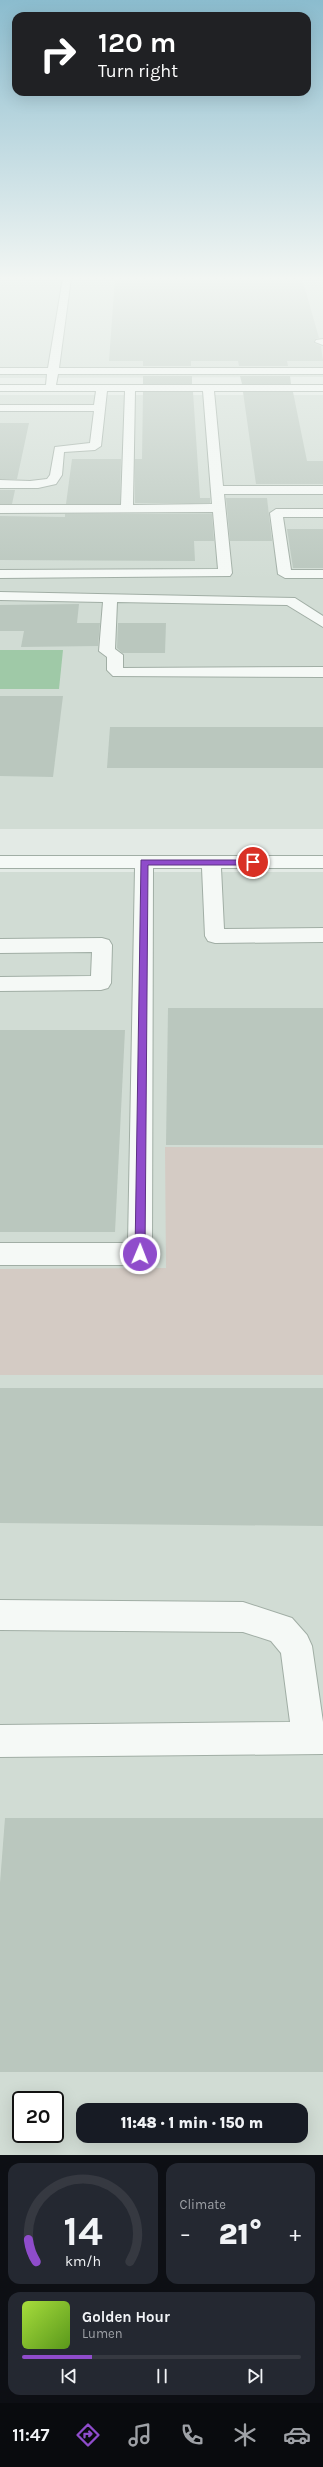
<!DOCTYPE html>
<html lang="en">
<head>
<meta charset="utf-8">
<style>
	:root { --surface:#171b24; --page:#242831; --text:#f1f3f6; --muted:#9ea1a6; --line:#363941; --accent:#8f4ccb }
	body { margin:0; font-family:Karla,sans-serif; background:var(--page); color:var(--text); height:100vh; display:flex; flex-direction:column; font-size:15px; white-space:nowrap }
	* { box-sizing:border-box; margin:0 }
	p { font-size:13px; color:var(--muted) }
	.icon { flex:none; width:22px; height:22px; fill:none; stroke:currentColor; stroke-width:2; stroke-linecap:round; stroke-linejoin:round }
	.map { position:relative; height:2155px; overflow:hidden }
	.drawer { display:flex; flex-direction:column; gap:8px; padding:8px; background:#0d0f14; flex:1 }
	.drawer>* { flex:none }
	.top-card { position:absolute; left:12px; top:12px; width:299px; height:84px; border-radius:12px; box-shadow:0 4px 16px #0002; background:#202124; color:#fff; overflow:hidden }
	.speed { position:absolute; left:12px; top:2091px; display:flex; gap:8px; font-size:20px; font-weight:700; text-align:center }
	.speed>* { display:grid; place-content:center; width:52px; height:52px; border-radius:50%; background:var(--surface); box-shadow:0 4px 16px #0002; line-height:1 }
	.speed .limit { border:2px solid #111; border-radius:6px; background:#fff; color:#111 }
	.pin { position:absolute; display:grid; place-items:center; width:34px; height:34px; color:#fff; margin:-17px; border:2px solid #fff; border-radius:50%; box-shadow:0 1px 4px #0007 }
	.me { position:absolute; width:44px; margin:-22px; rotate:1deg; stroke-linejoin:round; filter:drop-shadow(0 0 3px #0008) }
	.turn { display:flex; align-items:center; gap:14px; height:84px; padding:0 20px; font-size:18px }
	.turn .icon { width:52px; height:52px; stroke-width:2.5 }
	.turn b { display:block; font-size:28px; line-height:34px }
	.big { font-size:30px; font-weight:800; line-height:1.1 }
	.drawer .tile { flex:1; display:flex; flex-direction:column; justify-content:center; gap:6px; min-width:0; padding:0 14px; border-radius:12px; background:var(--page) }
	.drawer .dial { align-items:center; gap:0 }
	.dial svg { height:104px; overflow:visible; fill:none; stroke:var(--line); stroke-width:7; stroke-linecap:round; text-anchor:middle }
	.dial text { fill:var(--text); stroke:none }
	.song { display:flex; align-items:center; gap:12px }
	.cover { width:48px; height:48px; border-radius:6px; background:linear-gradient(135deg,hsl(80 70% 55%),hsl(90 70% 35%)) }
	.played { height:4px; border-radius:2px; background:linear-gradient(90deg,var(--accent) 25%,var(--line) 25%) }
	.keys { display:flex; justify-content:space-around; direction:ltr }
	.heat { display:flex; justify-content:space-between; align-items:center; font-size:22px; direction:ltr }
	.drawer .tiles { flex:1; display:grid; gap:8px; grid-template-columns:1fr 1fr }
	.tile:last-child { grid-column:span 2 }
	.trip { position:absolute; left:76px; top:2103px; width:232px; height:40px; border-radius:12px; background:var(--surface); box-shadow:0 4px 16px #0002; font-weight:800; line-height:40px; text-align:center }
	.tabs { display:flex; height:64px; justify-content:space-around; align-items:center; background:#090b0e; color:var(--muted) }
	.tabs .icon { width:28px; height:28px }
	.tabs .current { color:var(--accent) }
	.tabs b { font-size:18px; color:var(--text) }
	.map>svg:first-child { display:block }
	.built { fill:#d1dcd4; fill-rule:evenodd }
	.green { fill:#d4cbc4 }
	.water { fill:#9fc9a7 }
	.building { fill:#bac7be }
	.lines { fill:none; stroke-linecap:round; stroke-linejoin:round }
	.minor-casing { stroke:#a1aea5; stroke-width:2 }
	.minor { fill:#f5f9f6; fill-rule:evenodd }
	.route { fill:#8f4ccb; stroke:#5d3184 }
</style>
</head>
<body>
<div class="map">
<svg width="323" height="2155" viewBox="0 0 323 2155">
	<rect width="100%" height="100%" fill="#e3eae5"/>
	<!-- built -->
	<g class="built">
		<polygon points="0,278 323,278 323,377 0,378"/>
		<rect x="0" y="395" width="323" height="434"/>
		<polygon points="0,872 323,872 323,1148 166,1148 166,1269 0,1269"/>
		<path d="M0 1375H323V2155H0ZM21 2100H55V2134H21ZM83 2110H301V2136H83Z"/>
	</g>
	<!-- green -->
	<polygon class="green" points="165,1147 323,1148 323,1375 0,1375 0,1269 166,1268"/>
	<!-- water -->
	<polygon class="water" points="0,650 63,650 59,689 0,689"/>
	<!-- building -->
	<g class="building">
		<polygon points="115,278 302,278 319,338 315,339 314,343 321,346 323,361 287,361 288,366 239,366 238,361 191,361 191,366 143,366 143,361 109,361"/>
		<rect x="143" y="376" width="49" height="8"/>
		<polygon points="240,376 290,376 291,384 242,384"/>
		<polygon points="143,392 193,392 200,498 210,498 210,503 135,503 135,459 142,459"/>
		<polygon points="243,392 293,392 307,461 323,461 323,484 256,484"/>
		<polygon points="0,423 29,423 17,479 0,479"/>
		<polygon points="72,459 121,459 120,504 66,504"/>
		<polygon points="0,490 15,490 12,504 0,504"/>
		<polygon points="226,498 267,498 272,541 230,541"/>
		<polygon points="65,514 212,514 214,541 194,541 195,561 0,560 0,516 65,517"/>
		<polygon points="287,529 323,529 323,568 293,568"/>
		<polygon points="79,604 77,623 100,623 98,646 21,647 24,631 0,631 0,605"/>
		<polygon points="118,623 166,623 165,653 122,653 117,648"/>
		<polygon points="0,696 63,696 53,777 0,776"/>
		<polygon points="110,727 323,727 323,768 107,768"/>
		<polygon points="168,1008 323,1008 323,1145 166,1145"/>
		<polygon points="0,1030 125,1030 115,1232 0,1232"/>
		<polygon points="0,1388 323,1388 323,1526 0,1523"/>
		<polygon points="5,1818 323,1818 323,2072 0,2072 0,1883"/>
	</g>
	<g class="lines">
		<!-- minor casing -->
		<g class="minor-casing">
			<g id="minor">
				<path d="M63 278H71L59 368H323V374H58L56 385H323V391H214L223 486H323V494H224L232 573 230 576 0 578V570L218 569 213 512 0 513V505H121L125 391H107L101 446 95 450 64 452 62 475 56 484 38 488H0V480L30 481 47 479 50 475 55 447 90 443 94 411H0V405H94L96 391H0V385H46L47 374H0V368H48ZM135 391H203L212 504 133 505Z"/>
				<polygon points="323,339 323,345 315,342 316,340"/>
				<polygon points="276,509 323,509 323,517 283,517 291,570 323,570 323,578 285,578 278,574 270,513"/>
				<polygon points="0,592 295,598 323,616 323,627 287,605 117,602 115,649 123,655 123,668 323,667 323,677 113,676 107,670 107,657 99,651 103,602 0,600"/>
				<polygon points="0,856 323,856 323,868 221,868 224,929 323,928 323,942 215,943 208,941 205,936 202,868 153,868 152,1254 149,1262 140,1265 0,1265 0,1243 128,1243 135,868 0,868"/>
				<polygon points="102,938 109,940 112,945 111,983 108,988 101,990 0,991 0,977 91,976 92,952 0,953 0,939"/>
				<polygon points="0,1600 243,1602 292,1618 307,1635 312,1646 323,1722 323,1754 0,1757 0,1725 290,1722 281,1653 271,1641 243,1632 0,1630"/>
			</g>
		</g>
		<!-- minor -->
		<use href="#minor" class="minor"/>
	</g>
	<!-- sky -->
	<linearGradient id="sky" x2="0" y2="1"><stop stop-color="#8bbcce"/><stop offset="0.48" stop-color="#f2f6f3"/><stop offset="1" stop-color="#f2f6f3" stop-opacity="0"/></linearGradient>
	<rect width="323" height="580" fill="url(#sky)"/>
	<!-- route -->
	<polygon class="route" points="141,860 253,860 257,862 253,865 148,865 145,1254 140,1258 135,1254"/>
</svg>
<div class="speed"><div class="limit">20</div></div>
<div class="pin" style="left:253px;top:862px;background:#d93025"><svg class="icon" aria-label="arrive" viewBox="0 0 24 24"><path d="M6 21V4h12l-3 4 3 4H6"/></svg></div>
<svg class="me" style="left:140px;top:1254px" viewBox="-20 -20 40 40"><circle r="17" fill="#8f4ccb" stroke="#fff" stroke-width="3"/><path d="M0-11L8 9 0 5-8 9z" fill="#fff"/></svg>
<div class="trip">11:48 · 1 min · 150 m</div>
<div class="top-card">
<div class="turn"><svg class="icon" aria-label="right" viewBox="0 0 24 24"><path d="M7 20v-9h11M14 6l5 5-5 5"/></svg><div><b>120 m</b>Turn right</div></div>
</div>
</div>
<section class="drawer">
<div class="tiles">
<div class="tile dial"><svg viewBox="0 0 100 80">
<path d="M14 69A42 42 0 1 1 86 69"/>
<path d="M14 69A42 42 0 0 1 8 52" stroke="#8f4ccb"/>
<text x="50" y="56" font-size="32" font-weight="700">14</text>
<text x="50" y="72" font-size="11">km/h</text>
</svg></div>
<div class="tile"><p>Climate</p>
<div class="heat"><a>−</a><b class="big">21°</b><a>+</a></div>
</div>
<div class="tile">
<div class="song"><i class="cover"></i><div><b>Golden Hour</b><p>Lumen</p></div></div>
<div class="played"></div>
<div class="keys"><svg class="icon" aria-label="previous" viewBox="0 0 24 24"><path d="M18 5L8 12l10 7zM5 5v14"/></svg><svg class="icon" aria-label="pause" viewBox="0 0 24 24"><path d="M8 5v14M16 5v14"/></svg><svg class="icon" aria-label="next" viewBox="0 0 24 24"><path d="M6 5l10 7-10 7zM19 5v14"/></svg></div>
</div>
</div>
</section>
<nav class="tabs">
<b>11:47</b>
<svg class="icon current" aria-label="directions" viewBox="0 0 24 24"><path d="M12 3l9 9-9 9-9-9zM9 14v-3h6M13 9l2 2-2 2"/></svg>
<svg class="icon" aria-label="music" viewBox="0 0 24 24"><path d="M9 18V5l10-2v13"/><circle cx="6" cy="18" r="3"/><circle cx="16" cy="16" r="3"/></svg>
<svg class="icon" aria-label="phone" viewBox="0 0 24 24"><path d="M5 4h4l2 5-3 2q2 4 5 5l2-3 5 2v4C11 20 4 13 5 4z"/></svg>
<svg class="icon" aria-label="climate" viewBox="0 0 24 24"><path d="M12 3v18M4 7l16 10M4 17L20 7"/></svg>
<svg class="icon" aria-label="car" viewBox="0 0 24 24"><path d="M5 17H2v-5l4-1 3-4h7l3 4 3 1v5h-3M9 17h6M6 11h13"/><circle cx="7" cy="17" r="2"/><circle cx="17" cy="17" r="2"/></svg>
</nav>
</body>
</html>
